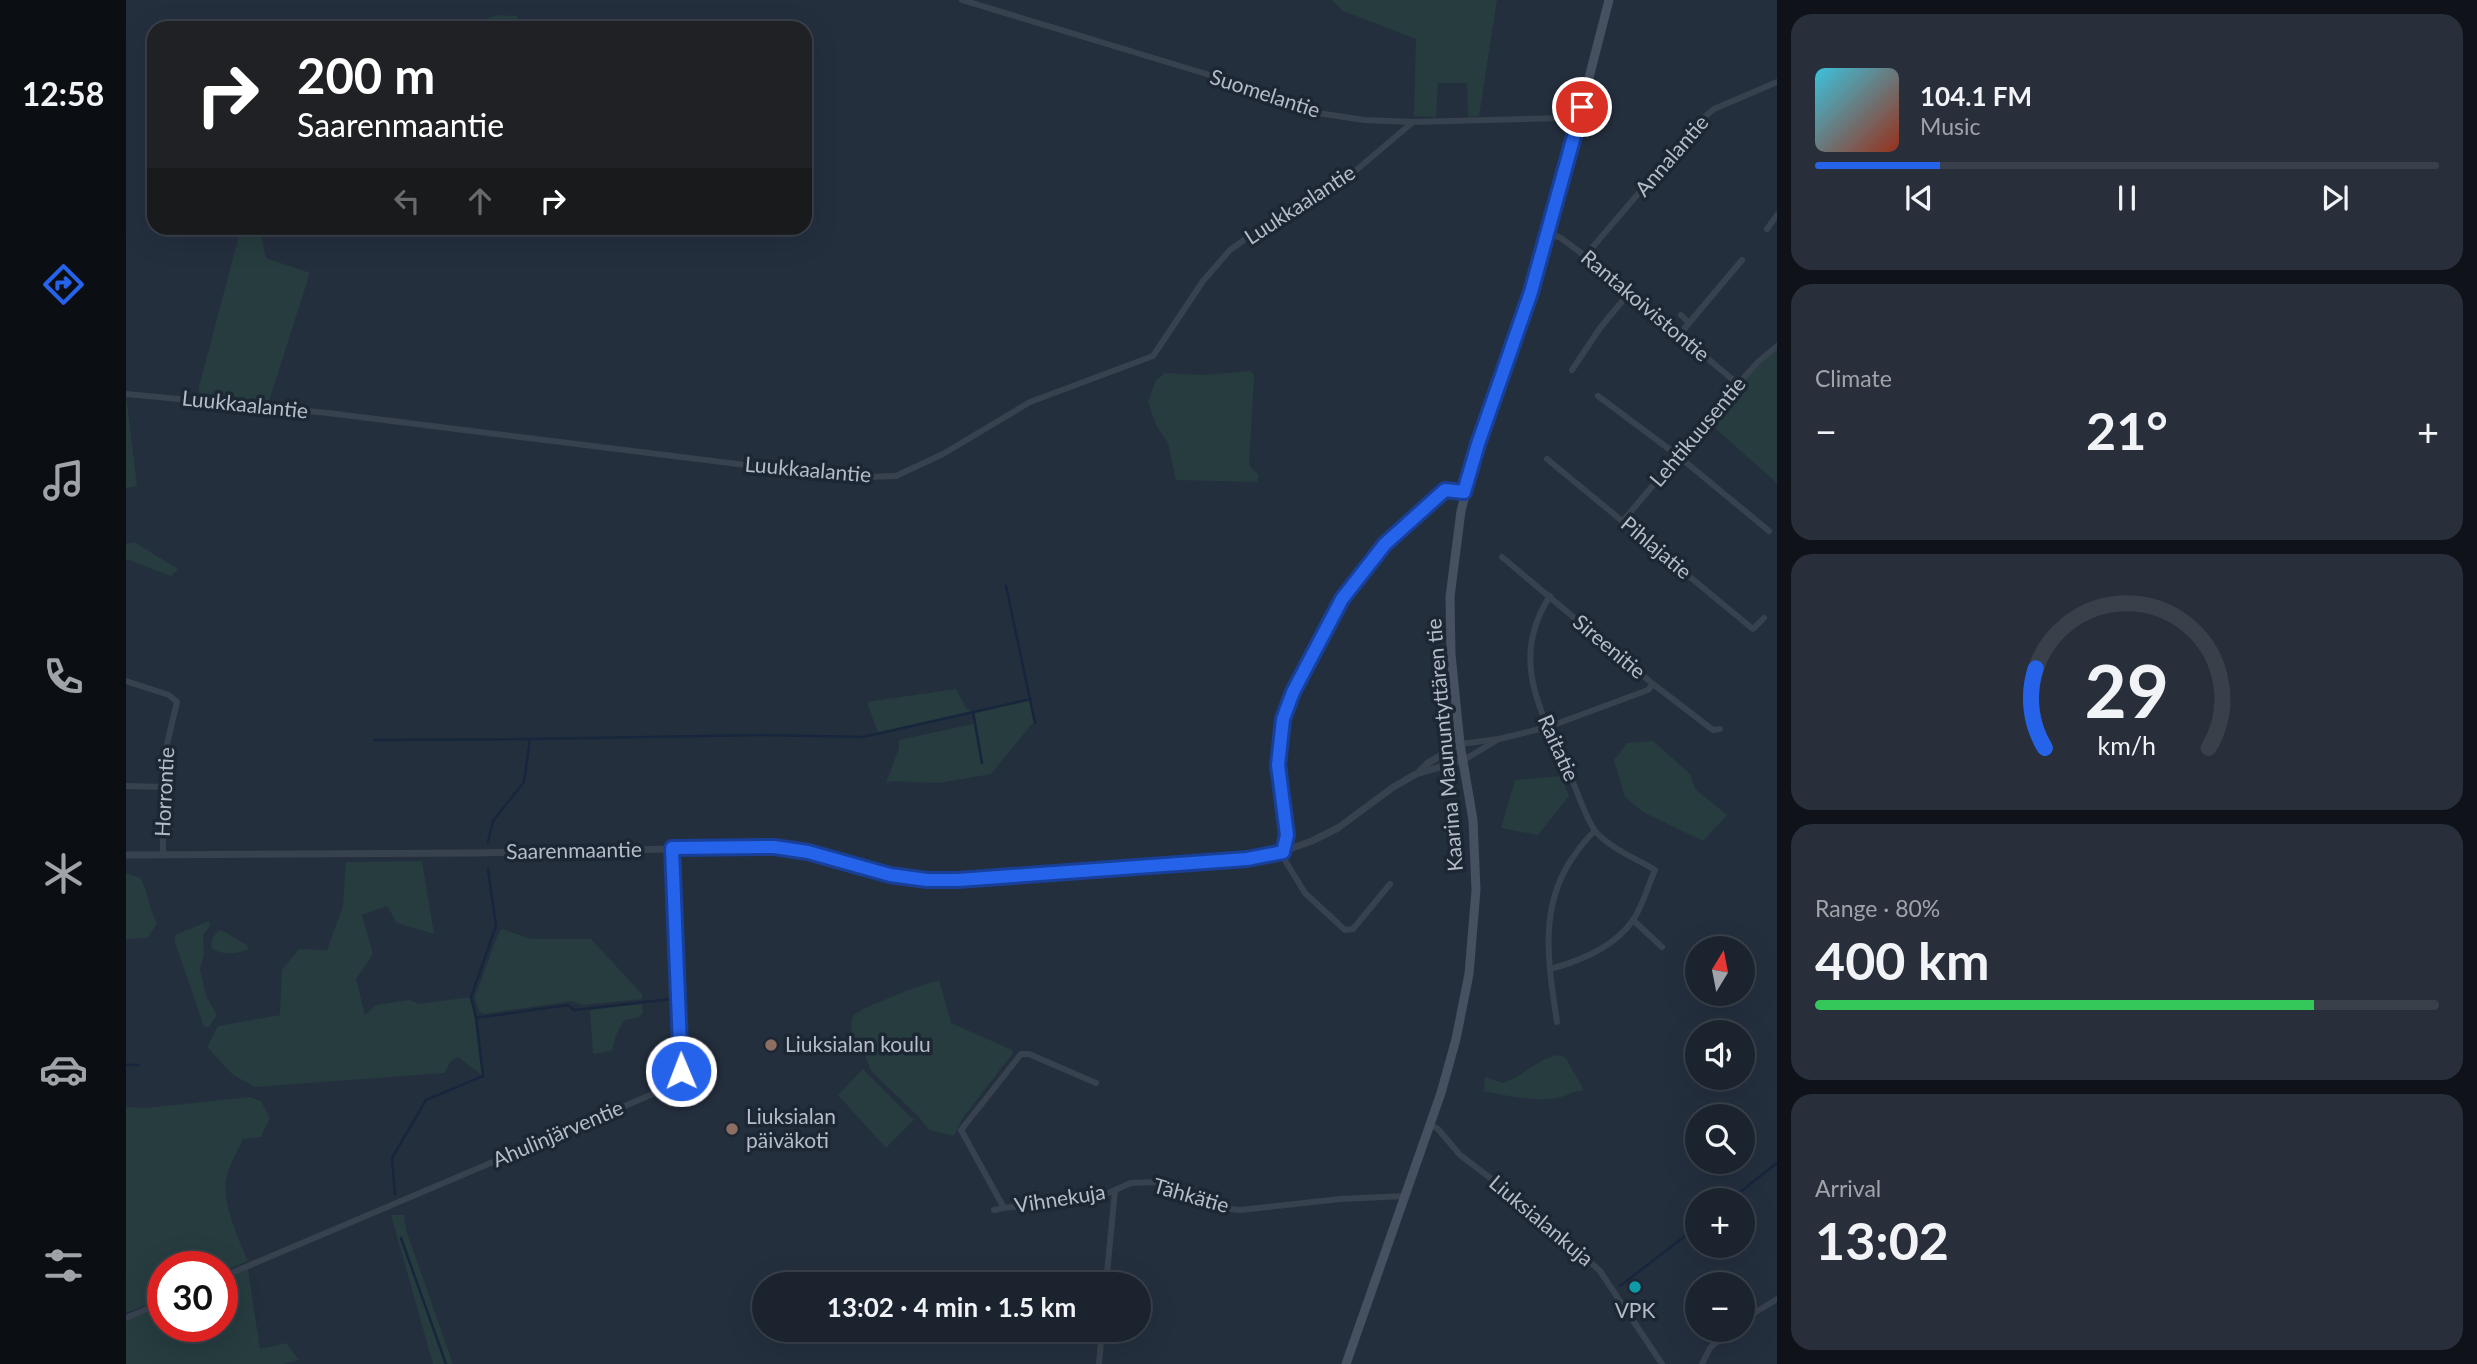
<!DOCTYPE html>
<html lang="en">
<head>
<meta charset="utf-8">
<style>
	:root { --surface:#1b232e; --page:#282f3a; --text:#f1f3f6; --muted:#a0a4aa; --line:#39404a; --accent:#2563eb }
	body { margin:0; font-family:Lato,sans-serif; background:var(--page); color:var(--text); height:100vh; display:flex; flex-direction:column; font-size:26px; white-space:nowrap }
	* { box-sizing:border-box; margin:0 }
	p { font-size:23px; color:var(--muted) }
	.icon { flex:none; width:38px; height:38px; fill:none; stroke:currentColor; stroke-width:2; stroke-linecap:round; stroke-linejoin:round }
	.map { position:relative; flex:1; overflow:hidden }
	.details { display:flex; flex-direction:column; gap:14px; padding:14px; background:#0f1319; width:700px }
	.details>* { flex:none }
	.hud { position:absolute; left:21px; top:21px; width:665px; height:214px; border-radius:21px; box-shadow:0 7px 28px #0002,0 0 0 2px var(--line); background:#202124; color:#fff; overflow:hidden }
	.needle { width:46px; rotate:10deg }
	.controls { position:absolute; left:1559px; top:936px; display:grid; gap:14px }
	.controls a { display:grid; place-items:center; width:70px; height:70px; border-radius:50%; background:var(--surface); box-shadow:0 7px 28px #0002,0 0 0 2px var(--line); font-size:35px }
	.speed { position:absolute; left:21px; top:1251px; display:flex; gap:14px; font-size:35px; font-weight:700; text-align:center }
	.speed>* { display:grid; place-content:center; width:91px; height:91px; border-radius:50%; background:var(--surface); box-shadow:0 7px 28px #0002,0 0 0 2px var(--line); line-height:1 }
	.speed .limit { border:10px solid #d22; background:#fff; color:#111 }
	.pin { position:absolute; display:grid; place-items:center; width:60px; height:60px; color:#fff; margin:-30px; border:4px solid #fff; border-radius:50%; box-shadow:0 2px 7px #0007 }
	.me { position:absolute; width:77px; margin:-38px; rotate:359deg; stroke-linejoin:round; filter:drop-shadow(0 0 5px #0008) }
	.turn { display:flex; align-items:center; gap:24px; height:147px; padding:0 35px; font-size:32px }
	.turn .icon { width:91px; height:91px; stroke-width:2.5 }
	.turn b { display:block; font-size:49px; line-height:60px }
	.lanes { display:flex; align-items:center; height:66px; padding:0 35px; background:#0003; justify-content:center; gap:35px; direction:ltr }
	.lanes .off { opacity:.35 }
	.big { font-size:52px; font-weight:700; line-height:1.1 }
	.details .tile { flex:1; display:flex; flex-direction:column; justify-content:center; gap:10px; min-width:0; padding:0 24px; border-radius:21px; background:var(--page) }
	.details .dial { align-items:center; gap:0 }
	.dial svg { height:182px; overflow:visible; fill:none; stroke:var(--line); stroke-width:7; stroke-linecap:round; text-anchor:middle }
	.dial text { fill:var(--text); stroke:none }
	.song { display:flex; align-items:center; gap:21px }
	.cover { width:84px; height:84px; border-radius:10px; background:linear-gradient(135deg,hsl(190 70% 55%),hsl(10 70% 35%)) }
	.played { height:7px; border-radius:4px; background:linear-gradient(90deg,var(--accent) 20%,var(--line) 20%) }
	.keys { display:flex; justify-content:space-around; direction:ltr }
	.heat { display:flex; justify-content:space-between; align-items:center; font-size:38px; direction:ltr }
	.charge { height:10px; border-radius:5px; background:linear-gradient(90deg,#34c759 80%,var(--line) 0) }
	.trip { position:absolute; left:626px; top:1272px; width:399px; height:70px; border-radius:35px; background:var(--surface); box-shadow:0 7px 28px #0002,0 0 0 2px var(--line); font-weight:700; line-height:70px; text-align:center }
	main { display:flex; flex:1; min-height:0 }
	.tabs { display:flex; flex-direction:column; width:126px; justify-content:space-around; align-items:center; background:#0b0e12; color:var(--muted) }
	.tabs .icon { width:49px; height:49px }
	.tabs .on { color:var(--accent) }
	.tabs b { font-size:32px; color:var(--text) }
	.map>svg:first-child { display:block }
	.green { fill:#263c3f }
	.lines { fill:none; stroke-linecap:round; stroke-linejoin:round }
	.stream { stroke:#17263c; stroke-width:2.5 }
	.minor { stroke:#38414e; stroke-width:6 }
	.tertiary { stroke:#38414e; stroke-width:7 }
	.secondary { stroke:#465061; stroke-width:9 }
	.route-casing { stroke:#184099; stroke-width:18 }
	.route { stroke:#2563eb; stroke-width:12 }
	.education-dot { fill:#8d6e63; stroke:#1d2633; stroke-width:2.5 }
	.culture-dot { fill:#0f9aa8; stroke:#1d2633; stroke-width:2.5 }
	.labels { text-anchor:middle; stroke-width:7; stroke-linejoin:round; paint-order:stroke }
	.street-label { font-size:21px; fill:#b4bcc9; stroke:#1d2633 }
	.poi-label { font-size:21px; fill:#b4bcc9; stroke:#1d2633; text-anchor:start }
</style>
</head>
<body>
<main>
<nav class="tabs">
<b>12:58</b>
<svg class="icon on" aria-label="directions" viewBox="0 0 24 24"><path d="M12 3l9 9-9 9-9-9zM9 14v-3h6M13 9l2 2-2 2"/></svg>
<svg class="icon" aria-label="music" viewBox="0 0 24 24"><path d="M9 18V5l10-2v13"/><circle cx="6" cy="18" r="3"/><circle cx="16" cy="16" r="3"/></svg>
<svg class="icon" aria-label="phone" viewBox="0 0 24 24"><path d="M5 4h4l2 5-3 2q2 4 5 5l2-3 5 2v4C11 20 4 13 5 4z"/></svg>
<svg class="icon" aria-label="climate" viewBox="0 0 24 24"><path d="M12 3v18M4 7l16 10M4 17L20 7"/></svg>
<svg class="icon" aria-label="car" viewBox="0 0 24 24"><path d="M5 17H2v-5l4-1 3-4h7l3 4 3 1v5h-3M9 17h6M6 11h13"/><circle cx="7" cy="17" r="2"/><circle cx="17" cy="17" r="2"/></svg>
<svg class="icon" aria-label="filters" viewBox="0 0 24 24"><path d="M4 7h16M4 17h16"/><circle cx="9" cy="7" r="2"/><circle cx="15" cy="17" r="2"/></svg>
</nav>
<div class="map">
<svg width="1651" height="1364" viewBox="0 0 1651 1364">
	<rect width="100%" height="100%" fill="#242f3e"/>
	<!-- green -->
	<g class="green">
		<polygon points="1206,0 1371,0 1353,116 1342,117 1341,83 1312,83 1310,117 1288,116 1290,39 1217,11"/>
		<polygon points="370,15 391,16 396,28 338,28"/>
		<polygon points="115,228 133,228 140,258 184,273 141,407 73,400 73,387"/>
		<polygon points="1651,346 1651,483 1581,421"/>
		<polygon points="1125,371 1128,376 1123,466 1133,475 1131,482 1050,480 1042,443 1030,425 1022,402 1030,380 1039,373 1075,375"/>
		<polygon points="0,394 11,486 0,488"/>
		<polygon points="8,542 52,569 45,576 0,559 0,544"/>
		<polygon points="830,689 840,708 847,712 905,699 909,723 905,725 865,774 813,783 767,781 760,783 773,748 773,740 847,724 847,712 752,733 741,702"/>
		<polygon points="1527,741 1564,774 1569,789 1601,815 1577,841 1517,812 1499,797 1488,760 1501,743"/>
		<polygon points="1435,776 1443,796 1412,835 1375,828 1389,780"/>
		<polygon points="296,861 308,934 271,923 261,906 236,915 247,954 230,979 239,1015 250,1005 283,1000 293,1004 345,997 350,1018 357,1076 332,1057 325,1061 318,1073 129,1087 107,1075 81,1047 92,1026 154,1015 156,970 173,949 201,950 217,906 220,862"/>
		<path d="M0 873 14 878C23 892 22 908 31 923L22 938 0 939Z"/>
		<polygon points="83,921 84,926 77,935 78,954 74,969 80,996 91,1015 83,1027 78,1027 49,942 49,935"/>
		<polygon points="376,929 405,939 465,939 516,994 516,999 456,1005 446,1001 357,1014 353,1011 349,997 372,934"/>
		<path d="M93 930C104 933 111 940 121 945L123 949C110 954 98 956 85 948L87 937Z"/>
		<polygon points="813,980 825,1023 886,1050 887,1053 836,1119 828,1136 803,1130 793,1117 745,1071 737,1049 727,1040 725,1022 728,1015 741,1007 785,989"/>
		<polygon points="516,1004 517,1013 513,1017 498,1020 490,1035 486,1051 467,1054 464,1010"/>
		<path d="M1430 1055 1439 1057 1457 1088 1456 1091C1446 1090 1441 1097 1430 1098 1407 1102 1381 1096 1358 1091L1359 1077 1377 1083C1397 1076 1410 1061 1430 1055Z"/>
		<polygon points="737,1069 788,1120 760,1148 712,1095"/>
		<path d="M124 1097 135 1101 144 1118 135 1137 117 1139C112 1151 102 1166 100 1180 96 1202 113 1241 122 1261L96 1272V1267H37V1298L0 1313V1107L20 1108Z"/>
		<polygon points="265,1215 278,1215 280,1230 327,1364 307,1364"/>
		<polygon points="142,1258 122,1270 134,1349 160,1343 173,1360 158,1364 0,1364 0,1318 37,1302 37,1326 96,1326 96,1277"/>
	</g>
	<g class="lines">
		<!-- stream -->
		<g class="stream">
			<polyline points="880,586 909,723"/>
			<polyline points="847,712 856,763"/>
			<polyline points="248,740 404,739"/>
			<polyline points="362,842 367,821 398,782 404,739 636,735 737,737 905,699"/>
			<polyline points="350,1018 345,997 370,926 362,869"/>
			<polyline points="0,1065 13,1065"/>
			<polyline points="269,1195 266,1158 300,1100 357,1076 350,1018 442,1005 448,1010 545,999"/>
			<polyline points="1604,1200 1651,1163"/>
			<polyline points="275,1238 320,1364"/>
			<polyline points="1494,1286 1572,1226"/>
		</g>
		<!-- minor -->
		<g class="minor">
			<polyline points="836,0 1087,76 1192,113 1238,120 1287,122 1436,118 1452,120"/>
			<polyline points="1641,229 1651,215"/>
			<polyline points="1423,233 1435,238 1459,256 1612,384"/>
			<polyline points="1459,256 1576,119 1588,109 1651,82"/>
			<polyline points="1555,315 1563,323"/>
			<polyline points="1553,335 1616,260"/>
			<polyline points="1446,370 1474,328 1503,293"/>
			<polyline points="0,394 202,413 660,470 739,477 770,476 817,454 904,402 1027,356 1077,281 1104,250 1142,223 1228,172 1287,122"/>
			<polyline points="1472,396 1551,455 1643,531"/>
			<polyline points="1421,459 1627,629 1638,618"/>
			<polyline points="1497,521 1612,384 1632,362 1651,346"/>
			<polyline points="1376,557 1527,684 1587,730 1594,729"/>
			<path d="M1424 596C1382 660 1416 713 1443 773 1451 789 1459 818 1470 832 1484 848 1511 859 1529 870 1522 885 1517 906 1507 920 1489 947 1454 961 1424 969"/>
			<polyline points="0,681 43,695 51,702 36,765 37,855"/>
			<polyline points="1334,744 1373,739 1422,727 1522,690 1527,684"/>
			<polyline points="1338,760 1371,740"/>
			<polyline points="0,786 36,787"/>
			<polyline points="1264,884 1227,929 1219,930 1179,893 1160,862 1157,852 1161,836 1159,814 1152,765 1157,719 1167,692 1216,599 1260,544 1319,490 1338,492"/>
			<polyline points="1507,920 1536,947"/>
			<path d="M1431 1022C1423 967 1412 910 1445 860 1452 850 1459 839 1469 831"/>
			<polyline points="970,1083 903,1054 895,1054 835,1130 878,1208 977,1195 989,1190"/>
			<polyline points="1305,1125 1312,1129 1334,1155 1408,1211 1474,1271 1536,1364"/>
			<polyline points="868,1210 878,1208"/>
			<polyline points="96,1277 541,1088 551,1081 557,1062 546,848"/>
			<polyline points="980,1284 989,1190 1005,1183 1029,1182 1044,1185 1091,1208 1115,1210 1214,1199 1279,1196"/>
			<polyline points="0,1318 37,1302"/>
			<polyline points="1617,1320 1651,1299"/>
			<polyline points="973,1364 976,1330"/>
			<polyline points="1576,1364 1584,1348 1603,1330"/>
		</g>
		<!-- tertiary -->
		<g class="tertiary">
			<polyline points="1293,772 1302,763 1334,744"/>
			<path d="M0 855 348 853 648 847C689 852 726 868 766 875 788 879 810 880 832 880L1144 856 1186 841 1212 828 1266 788 1290 774 1338 760"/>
		</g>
		<!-- secondary -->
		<polyline class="secondary" points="1220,1364 1315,1093 1330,1039 1343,974 1350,890 1347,820 1334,744 1325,654 1324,597 1335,511 1352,444 1405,292 1423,233 1483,0"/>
	</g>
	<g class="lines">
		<!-- route casing -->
		<g class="route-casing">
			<polyline id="route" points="555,1071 546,848 648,847 682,852 764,875 801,880 832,880 1121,859 1157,852 1161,835 1152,765 1157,719 1167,692 1216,599 1259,544 1319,490 1338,492 1352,444 1405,292 1456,107"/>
		</g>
		<!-- route -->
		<use href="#route" class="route"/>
	</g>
	<!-- markers -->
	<g class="education-dot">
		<circle cx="645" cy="1045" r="7"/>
		<circle cx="606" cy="1129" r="7"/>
	</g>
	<circle class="culture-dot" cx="1509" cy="1287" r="7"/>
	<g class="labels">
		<!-- street labels -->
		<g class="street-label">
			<text transform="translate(1139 94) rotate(18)" y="7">Suomelantie</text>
			<text transform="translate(1546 156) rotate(-49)" y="7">Annalantie</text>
			<text transform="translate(1174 205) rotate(-33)" y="7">Luukkaalantie</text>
			<text transform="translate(1519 306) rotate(40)" y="7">Rantakoivistontie</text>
			<text transform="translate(119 405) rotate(6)" y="7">Luukkaalantie</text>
			<text transform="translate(1572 432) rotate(-50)" y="7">Lehtikuusentie</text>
			<text transform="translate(682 470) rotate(5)" y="7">Luukkaalantie</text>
			<text transform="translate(1530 548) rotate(40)" y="7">Pihlajatie</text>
			<text transform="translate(1483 647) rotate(40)" y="7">Sireenitie</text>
			<text transform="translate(1319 745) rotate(-95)" y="7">Kaarina Maununtyttären tie</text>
			<text transform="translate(1432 748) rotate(66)" y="7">Raitatie</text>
			<text transform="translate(39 792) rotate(-87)" y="7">Horrontie</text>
			<text transform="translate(448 851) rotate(-1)" y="7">Saarenmaantie</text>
			<text transform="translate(432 1134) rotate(-23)" y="7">Ahulinjärventie</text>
			<text transform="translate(1065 1196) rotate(16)" y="7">Tähkätie</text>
			<text transform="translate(934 1199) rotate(-9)" y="7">Vihnekuja</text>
			<text transform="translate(1415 1221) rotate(40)" y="7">Liuksialankuja</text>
		</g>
		<!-- poi labels -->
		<g class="poi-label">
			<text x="659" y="1052">Liuksialan koulu</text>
			<text x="620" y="1124">Liuksialan<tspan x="620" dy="24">päiväkoti</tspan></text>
			<text x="1509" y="1318" text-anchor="middle">VPK</text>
		</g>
	</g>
</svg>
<div class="controls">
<a><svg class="needle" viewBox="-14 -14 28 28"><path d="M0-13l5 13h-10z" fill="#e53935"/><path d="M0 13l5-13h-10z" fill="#a0a4aa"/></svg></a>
<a><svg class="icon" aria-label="sound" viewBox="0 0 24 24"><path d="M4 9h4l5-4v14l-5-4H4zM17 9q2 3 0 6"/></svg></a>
<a><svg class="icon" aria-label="search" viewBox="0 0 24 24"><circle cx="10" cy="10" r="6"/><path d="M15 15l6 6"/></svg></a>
<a>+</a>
<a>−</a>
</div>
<div class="speed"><div class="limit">30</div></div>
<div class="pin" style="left:1456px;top:107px;background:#d93025"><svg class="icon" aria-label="arrive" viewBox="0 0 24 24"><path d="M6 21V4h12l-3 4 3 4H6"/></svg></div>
<svg class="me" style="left:555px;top:1071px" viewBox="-20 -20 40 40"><circle r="17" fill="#2563eb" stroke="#fff" stroke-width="3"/><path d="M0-11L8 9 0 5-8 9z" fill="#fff"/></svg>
<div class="trip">13:02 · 4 min · 1.5 km</div>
<div class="hud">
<div class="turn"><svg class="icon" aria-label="right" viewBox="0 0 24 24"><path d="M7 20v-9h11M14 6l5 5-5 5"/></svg><div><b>200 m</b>Saarenmaantie</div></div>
<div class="lanes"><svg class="icon off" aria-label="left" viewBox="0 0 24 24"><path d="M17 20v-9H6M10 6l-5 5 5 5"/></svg><svg class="icon off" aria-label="ahead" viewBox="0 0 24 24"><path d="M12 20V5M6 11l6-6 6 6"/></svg><svg class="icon" aria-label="right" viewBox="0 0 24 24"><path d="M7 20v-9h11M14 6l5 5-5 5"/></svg></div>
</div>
</div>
<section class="details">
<div class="tile">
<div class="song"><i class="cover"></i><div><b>104.1 FM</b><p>Music</p></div></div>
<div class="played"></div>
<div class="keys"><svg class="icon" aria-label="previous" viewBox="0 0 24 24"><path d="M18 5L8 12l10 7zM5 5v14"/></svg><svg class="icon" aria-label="pause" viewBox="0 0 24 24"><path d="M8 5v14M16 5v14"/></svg><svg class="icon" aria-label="next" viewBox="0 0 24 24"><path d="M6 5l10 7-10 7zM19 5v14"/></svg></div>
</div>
<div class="tile"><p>Climate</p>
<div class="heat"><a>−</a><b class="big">21°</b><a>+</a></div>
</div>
<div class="tile dial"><svg viewBox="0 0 100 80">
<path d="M14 69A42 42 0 1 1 86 69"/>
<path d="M14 69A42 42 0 0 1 10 34" stroke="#2563eb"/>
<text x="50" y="56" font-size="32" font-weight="700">29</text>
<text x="50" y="72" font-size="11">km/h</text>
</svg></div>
<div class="tile"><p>Range · 80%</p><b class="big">400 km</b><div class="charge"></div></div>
<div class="tile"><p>Arrival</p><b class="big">13:02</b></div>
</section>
</main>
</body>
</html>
